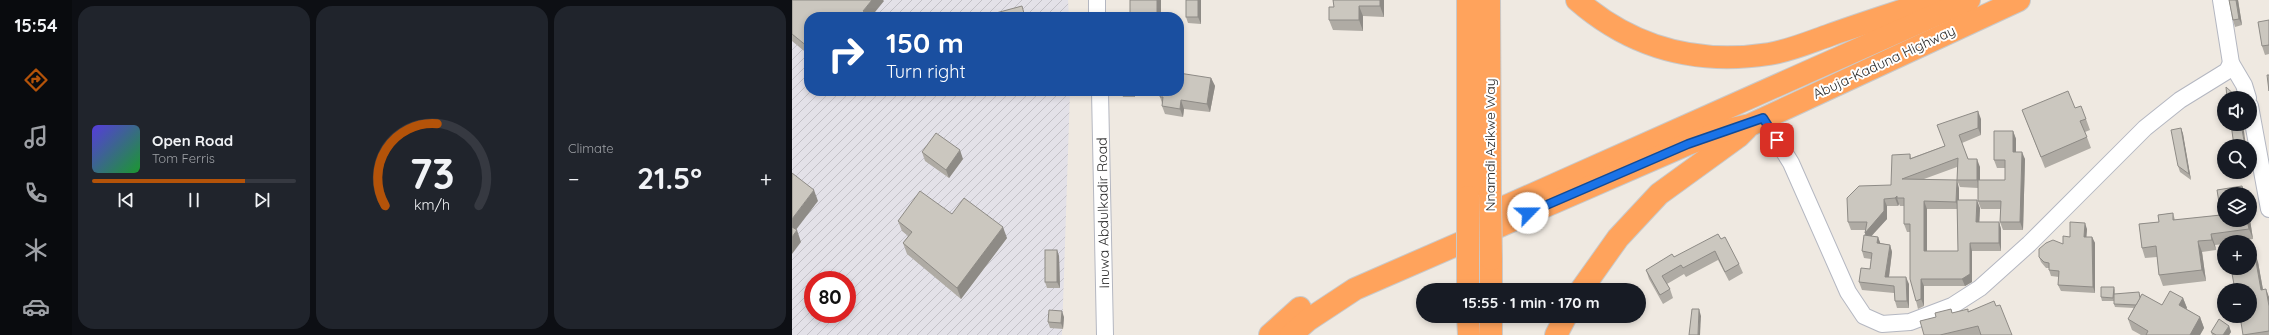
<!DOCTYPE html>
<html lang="en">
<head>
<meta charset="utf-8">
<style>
	:root { --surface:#171b24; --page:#20242c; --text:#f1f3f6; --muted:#9ea1a6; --line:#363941; --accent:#b45309 }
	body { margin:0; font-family:Quicksand,sans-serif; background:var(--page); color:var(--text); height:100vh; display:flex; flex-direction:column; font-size:15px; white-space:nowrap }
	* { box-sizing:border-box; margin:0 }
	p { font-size:13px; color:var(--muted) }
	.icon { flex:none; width:22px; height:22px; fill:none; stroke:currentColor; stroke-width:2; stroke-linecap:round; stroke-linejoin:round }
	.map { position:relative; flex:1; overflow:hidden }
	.side { display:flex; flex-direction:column; gap:6px; padding:6px; background:#0d0f14; width:720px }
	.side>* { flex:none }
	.banner { position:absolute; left:12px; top:12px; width:380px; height:84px; border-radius:16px; box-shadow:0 2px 6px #0003; background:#1a4fa0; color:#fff; overflow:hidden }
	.buttons { position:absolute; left:1425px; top:91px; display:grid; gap:8px }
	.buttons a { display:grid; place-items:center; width:40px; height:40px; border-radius:50%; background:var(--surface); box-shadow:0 2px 6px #0003; font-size:20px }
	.speed { position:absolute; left:12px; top:271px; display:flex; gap:8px; font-size:20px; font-weight:700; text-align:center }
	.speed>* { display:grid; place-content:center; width:52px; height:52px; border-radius:50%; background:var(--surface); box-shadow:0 2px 6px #0003; line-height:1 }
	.speed .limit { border:6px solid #d22; background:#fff; color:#111 }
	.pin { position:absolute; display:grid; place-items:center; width:34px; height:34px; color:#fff; margin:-17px; border-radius:8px; box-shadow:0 2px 6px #0006 }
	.me { position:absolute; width:44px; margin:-22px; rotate:67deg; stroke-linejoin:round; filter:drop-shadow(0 0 3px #0008) }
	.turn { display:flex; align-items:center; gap:14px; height:84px; padding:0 16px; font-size:18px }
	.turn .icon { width:52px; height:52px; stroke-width:2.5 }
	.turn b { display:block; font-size:28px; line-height:34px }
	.big { font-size:30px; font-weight:800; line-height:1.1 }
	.side .tile { flex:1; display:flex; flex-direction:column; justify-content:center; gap:6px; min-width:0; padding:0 14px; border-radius:16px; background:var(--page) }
	.side .dial { align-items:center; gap:0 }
	.dial svg { height:104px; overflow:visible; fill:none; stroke:var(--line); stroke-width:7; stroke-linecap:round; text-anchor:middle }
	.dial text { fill:var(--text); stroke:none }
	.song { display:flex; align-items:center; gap:12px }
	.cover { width:48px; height:48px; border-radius:6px; background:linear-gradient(135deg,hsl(250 70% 55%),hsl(130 70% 35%)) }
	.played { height:4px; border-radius:2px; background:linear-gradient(90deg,var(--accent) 75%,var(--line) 75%) }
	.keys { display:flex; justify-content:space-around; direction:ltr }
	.heat { display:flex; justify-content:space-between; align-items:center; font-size:22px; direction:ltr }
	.side .tiles { flex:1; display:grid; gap:6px; grid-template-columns:repeat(3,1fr) }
	.trip { position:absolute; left:624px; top:283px; width:230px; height:40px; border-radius:20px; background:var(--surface); box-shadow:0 2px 6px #0003; font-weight:800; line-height:40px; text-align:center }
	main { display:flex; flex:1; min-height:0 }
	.menu { display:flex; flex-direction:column; width:72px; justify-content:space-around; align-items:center; background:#090b0e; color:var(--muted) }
	.menu .icon { width:28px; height:28px }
	.menu .selected { color:var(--accent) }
	.menu b { font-size:18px; color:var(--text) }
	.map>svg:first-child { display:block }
	.industrial { fill:url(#industrial-furrows); fill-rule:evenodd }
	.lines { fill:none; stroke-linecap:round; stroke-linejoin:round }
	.minor-casing { stroke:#b4b7c1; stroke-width:18 }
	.highway-casing { stroke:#c9c9c9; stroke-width:24 }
	.minor { stroke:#fff; stroke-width:16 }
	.highway { stroke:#ffa35c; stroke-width:22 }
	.highway-bridge-casing { stroke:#c9c9c9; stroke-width:24; stroke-linecap:butt }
	.highway-bridge { stroke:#ffa35c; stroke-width:22 }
	.wall { fill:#afaba4; fill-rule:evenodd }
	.shaded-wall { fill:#8e8b86 }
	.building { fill:#cbc7bf; stroke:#8e8b86 }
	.route-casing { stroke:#114b97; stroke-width:10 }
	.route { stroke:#1a73e8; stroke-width:7 }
	.labels { text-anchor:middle; stroke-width:4; stroke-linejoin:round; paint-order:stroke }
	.street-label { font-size:14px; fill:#2e2e2e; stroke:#fff }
</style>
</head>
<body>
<main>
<nav class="menu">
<b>15:54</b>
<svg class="icon selected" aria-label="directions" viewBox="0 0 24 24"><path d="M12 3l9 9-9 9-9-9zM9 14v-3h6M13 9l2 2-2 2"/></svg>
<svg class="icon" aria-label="music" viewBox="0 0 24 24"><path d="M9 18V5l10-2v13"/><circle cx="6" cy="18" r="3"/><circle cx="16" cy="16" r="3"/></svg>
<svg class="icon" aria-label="phone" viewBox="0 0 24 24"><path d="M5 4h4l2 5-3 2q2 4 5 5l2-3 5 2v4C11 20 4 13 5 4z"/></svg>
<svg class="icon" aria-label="climate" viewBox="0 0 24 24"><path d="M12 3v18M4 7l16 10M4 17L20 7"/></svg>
<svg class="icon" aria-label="car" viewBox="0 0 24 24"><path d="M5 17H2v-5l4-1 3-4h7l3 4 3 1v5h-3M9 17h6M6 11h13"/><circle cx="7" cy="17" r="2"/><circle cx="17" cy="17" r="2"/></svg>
</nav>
<section class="side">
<div class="tiles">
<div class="tile">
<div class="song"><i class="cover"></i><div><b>Open Road</b><p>Tom Ferris</p></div></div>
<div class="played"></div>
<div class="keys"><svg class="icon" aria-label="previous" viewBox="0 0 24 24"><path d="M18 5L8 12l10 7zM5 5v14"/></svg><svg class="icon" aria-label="pause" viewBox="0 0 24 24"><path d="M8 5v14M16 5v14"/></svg><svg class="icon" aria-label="next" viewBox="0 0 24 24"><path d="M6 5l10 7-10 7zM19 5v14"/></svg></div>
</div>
<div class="tile dial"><svg viewBox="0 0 100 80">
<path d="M14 69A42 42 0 1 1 86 69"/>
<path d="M14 69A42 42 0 0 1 54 6" stroke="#b45309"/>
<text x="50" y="56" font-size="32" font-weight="700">73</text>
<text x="50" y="72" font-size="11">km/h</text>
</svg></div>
<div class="tile"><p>Climate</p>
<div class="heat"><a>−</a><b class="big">21.5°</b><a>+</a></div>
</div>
</div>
</section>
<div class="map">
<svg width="1477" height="335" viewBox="0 0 1477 335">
	<defs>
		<pattern id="industrial-furrows" width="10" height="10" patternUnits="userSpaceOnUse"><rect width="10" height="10" fill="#e3e1e8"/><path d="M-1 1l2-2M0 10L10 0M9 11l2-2" fill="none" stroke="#c3c1c7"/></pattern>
	</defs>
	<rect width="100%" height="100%" fill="#efe9e1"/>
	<!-- industrial -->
	<path class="industrial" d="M0 0H276L277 17H17V91H278L270 335H0ZM21 280H55V314H21Z"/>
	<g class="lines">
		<!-- minor casing -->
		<g class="minor-casing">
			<g id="minor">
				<polyline points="305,0 305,17"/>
				<polyline points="1429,0 1439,63 1452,85 1456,98"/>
				<polyline points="308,91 313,335"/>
				<polyline points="1458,106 1477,209"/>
				<polyline points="971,118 999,163 1056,292 1072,316 1090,324 1118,322 1160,306 1188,288 1237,244 1353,128 1388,100 1435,71 1439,63"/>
			</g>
		</g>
		<!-- highway casing -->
		<g class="highway-casing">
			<g id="highway">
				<polyline points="697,0 698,195"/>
				<path d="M785 0C840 48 905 65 977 54 997 51 1018 42 1038 35 1072 23 1107 12 1141 0"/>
				<polyline points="676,197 676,0"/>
				<polyline points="681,221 1177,0"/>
				<polyline points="676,264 676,290"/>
				<polyline points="699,290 699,259"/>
				<polyline points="789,290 826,238 867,194 947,136 954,129"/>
				<polyline points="676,316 677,335"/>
				<polyline points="478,335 508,308"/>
				<polyline points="499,335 516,320 563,289 896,144 931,131 958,125 1227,0"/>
				<polyline points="699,335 699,316"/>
				<polyline points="764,335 774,316"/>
			</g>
		</g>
		<!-- minor -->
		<use href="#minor" class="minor"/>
		<!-- highway -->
		<use href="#highway" class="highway"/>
		<!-- highway-bridge casing -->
		<g class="highway-bridge-casing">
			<g id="highway-bridge">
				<polyline points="698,195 699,259"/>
				<polyline points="676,264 676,197"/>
			</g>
		</g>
		<!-- highway-bridge -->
		<use href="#highway-bridge" class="highway-bridge"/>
	</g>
	<!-- wall -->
	<g class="wall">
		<polygon points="0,0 92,1 17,17 17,55 0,41"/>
		<polygon points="369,0 369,17 340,17 338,13"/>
		<polygon points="394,0 409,0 409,24 396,23 394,17"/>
		<polygon points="541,0 592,0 592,17 571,16 571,31 541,30 537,20 542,7"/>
		<polygon points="1437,0 1446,0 1450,25 1443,27 1441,20"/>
		<polygon points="1477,20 1477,54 1473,55 1470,46"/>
		<polygon points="419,78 423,86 418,112 392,109 391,117 373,114 370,106 370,103 368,97"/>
		<polygon points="329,91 343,91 343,97 331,97"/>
		<polygon points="1283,108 1294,119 1298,130 1293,132 1299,148 1253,168 1230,110"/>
		<path d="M1189 119V135L1170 143 1176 159 1188 167V180H1213V168H1205L1202 160 1221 131 1224 139V152L1233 159 1231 230H1211L1208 222 1209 209H1189L1186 201V188L1168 187 1165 180V167L1132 179 1167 188V200L1188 208 1187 222H1207L1209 229V251H1180V282L1173 286H1132V306L1126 309 1124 301 1118 232H1115L1112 224V206H1108L1107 204 1106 206H1095V219L1079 236 1086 237 1088 243 1098 245 1100 252 1097 277 1117 284V308H1105L1103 301 1102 293 1070 290 1067 282 1078 269 1079 259 1072 258 1070 251 1073 235V230H1059L1056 222 1099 185 1118 154 1119 158 1152 146ZM1135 209H1165L1166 251H1135Z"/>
		<polygon points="1389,128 1391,134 1399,180 1388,172 1386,166"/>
		<polygon points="130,152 171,159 157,178 133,161"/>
		<polygon points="1450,186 1453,194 1432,194 1432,220 1458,220 1461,239 1443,242 1432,242 1432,244 1423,245 1424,250 1410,252 1414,281 1371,286 1367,275 1365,257 1353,258 1350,248 1347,224 1367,222 1366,215 1381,213 1383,220 1429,215 1425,190"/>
		<polygon points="160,214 215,238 169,299 115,254 111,243 116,236 110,231 106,221"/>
		<polygon points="1295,229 1294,237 1300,237 1303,243 1303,293 1269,291 1266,285 1267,277 1259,276 1257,270 1257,268 1254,268 1249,262 1247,257 1271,244 1278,237"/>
		<polygon points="929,239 947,264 951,273 937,281 926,260 894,277 892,274 875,284 878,289 881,298 871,304 857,279 854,270 882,257"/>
		<polygon points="265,250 267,256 268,288 255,288 253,282"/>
		<polygon points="1466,262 1471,290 1477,297 1477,335 1451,335"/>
		<polygon points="1322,287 1323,290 1323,294 1348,295 1349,297 1370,305 1391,298 1395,308 1394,309 1408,317 1412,328 1408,335 1349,335 1340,330 1336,319 1342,308 1323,307 1322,304 1322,301 1310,301 1309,297"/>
		<polygon points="1204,306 1220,335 1132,335 1144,317 1159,309 1160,313 1177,311"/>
		<polygon points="272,317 271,329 258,328 256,322"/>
		<polygon points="1437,326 1439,332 1437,335 1420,335 1419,332"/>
	</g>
	<!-- shaded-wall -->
	<g class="shaded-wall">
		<polygon points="80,0 91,0 92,1 79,17 71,11"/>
		<polygon points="365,0 369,0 369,17 367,17 365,13"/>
		<polygon points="406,0 409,0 409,24 406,17"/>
		<polygon points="588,0 592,0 592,17 588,6"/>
		<polygon points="1444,0 1446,0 1450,25 1447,19"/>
		<polygon points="567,6 571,16 571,31 567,20"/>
		<polygon points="419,78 423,86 418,112 415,104"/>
		<polygon points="341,91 343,91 343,97"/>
		<polygon points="389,100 392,109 391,117 388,109"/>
		<polygon points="1186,111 1189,119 1189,135 1186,128"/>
		<polygon points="1449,124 1451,124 1454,146 1453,146"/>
		<polygon points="1389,128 1391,134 1399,180 1397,174"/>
		<polygon points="1221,131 1224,139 1224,159 1221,152"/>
		<polygon points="168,150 171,159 157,178 154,170"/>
		<polygon points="1230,152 1233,159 1231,230 1228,222"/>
		<polygon points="1185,159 1188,167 1188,188 1185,180"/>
		<polygon points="1165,180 1167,188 1167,209 1164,202"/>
		<polygon points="1450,186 1453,194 1452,194"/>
		<polygon points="22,190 26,201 0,235 0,219"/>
		<polygon points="1105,196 1105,198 1107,204 1106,206 1103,198"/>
		<polygon points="1092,199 1095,206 1095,219 1075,241 1073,233"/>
		<polygon points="1185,200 1188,208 1187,229 1184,222"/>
		<polygon points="1132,201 1135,209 1135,258 1132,251"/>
		<polygon points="1455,220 1458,220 1461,239 1457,229"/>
		<polygon points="1207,222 1209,229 1209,251 1207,243"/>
		<polygon points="1293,223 1295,229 1294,243 1292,237"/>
		<polygon points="211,227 215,238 169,299 165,288"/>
		<polygon points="5,230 9,242 0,254 0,237"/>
		<polygon points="1419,234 1423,245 1424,250 1420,240"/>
		<polygon points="1086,237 1089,245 1085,243"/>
		<polygon points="1300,237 1303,243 1303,293 1301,287"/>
		<polygon points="1406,241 1410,252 1414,281 1410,270"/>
		<polygon points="1178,243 1180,251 1180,282 1173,286 1170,279"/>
		<polygon points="1098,245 1100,252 1096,284 1093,277"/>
		<polygon points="265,250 267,256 268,288 265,282"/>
		<polygon points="1462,250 1466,262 1473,301 1469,290"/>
		<polygon points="1114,277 1117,284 1117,308 1115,301"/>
		<polygon points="1129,279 1132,286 1132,306 1129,299"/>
		<polygon points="1474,289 1477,297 1477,306"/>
		<polygon points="1391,298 1395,308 1390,316 1387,305"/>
		<polygon points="907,309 909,316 908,335 906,335"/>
		<polygon points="270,311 272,317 271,329 269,323"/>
		<polygon points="1408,317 1412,328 1408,335 1398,335"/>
		<polygon points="1437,326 1439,332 1437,335 1431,335"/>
	</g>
	<!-- building -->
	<g class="building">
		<polygon points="0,0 80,0 71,11 78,17 17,17 17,46 16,47 0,34"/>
		<rect x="338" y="0" width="27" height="13"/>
		<rect x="394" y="0" width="12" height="17"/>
		<polygon points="541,0 588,0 588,6 567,6 567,20 537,20 537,7 542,7"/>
		<polygon points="1437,0 1444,0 1447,19 1441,20"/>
		<polygon points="230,6 233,17 189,17"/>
		<polygon points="1477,20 1477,45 1470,46 1466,22"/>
		<polygon points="387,73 419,78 415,104 389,100 388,109 370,106 371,97 368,97 369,91 387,91"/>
		<polygon points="1475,75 1477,75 1477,91"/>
		<polygon points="1434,87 1445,97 1445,98 1435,98"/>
		<polygon points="1276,91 1283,108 1289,106 1294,119 1288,121 1295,137 1249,157 1230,110"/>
		<polygon points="1186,111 1186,128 1167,135 1176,159 1185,159 1185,180 1165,180 1166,158 1110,179 1165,180 1164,202 1132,201 1132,251 1166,251 1165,200 1185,200 1184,222 1207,222 1207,243 1178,243 1178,274 1170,279 1129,279 1129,299 1124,301 1118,279 1118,224 1112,224 1112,198 1105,198 1105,196 1103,198 1092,199 1092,211 1073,233 1075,222 1056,222 1055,198 1067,186 1099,185 1100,155 1118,154 1118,159 1153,146 1145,125"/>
		<polygon points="1439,124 1449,124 1453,146 1442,146"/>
		<polygon points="1389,128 1397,174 1386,166 1379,130"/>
		<polygon points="1202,131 1221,131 1221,152 1230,152 1228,222 1208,222 1209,201 1186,201 1186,180 1213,180 1213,160 1202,160"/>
		<polygon points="144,133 168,150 154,170 130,152"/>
		<polygon points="0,173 22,190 0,219"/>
		<polygon points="1450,186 1452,194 1432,194 1432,220 1455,220 1457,229 1419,234 1420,240 1406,241 1410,270 1367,275 1364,246 1350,248 1347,224 1367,222 1366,215 1381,213 1381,220 1429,215 1425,190"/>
		<polygon points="128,191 160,214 172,198 211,227 165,288 111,243 120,232 106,221"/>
		<polygon points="1278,222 1293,223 1292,237 1300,237 1301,287 1266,285 1267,271 1257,270 1257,263 1252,262 1247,257 1247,249 1254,243 1261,240 1271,244 1271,236 1278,237"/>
		<polygon points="0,227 5,230 0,237"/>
		<polygon points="926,234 929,239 933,237 947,264 933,272 923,251 891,268 889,265 870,276 878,289 868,295 854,270 880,254 882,257"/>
		<polygon points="1072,235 1086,237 1085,243 1098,245 1093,277 1114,277 1115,301 1103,301 1102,286 1067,282 1069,268 1078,269 1080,253 1070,251"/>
		<rect x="253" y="250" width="12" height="32"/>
		<polygon points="1462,250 1469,290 1474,289 1477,306 1477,331 1451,335 1448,316 1458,316 1458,290 1443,290 1439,268 1458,268 1458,251"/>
		<polygon points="1309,287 1322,287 1321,298 1309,297"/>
		<polygon points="1378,291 1391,298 1387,305 1408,317 1398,335 1354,335 1356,331 1336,319 1350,294 1370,305"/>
		<polygon points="1347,292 1348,298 1344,305 1322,304 1322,294"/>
		<polygon points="1202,301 1204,306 1208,305 1220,335 1189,335 1186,326 1148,335 1132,335 1128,321 1144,317 1143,313 1159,309 1160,313 1176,309 1176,312"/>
		<polygon points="900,309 907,309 906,335 897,335"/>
		<polygon points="257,310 270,311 269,323 256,322"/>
		<polygon points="1427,319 1437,326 1431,335 1424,335 1419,332"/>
	</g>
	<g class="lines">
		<!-- route casing -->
		<g class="route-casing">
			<polyline id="route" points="736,213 896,144 971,118 985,140"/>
		</g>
		<!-- route -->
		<use href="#route" class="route"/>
	</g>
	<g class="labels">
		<!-- street labels -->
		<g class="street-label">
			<text transform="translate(1092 62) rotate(-25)" y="5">Abuja-Kaduna Highway</text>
			<text transform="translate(698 145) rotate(-90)" y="5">Nnamdi Azikwe Way</text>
			<text transform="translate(311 213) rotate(-91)" y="5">Inuwa Abdulkadir Road</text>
		</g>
	</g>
</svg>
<div class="buttons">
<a><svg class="icon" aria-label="sound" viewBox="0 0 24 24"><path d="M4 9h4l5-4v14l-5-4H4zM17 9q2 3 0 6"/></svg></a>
<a><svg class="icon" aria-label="search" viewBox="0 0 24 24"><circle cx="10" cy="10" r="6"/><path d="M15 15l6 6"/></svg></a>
<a><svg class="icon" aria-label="layers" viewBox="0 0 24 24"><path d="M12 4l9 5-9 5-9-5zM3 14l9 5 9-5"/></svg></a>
<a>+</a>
<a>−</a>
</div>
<div class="speed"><div class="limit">80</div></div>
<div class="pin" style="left:985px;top:140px;background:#d93025"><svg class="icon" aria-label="arrive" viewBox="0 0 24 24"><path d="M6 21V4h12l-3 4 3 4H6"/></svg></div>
<svg class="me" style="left:736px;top:213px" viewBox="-20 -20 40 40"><circle r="19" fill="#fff"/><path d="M0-13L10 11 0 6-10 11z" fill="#1a73e8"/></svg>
<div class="trip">15:55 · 1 min · 170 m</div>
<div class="banner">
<div class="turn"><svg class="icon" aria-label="right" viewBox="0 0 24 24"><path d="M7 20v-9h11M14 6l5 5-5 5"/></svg><div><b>150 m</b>Turn right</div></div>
</div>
</div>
</main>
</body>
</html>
